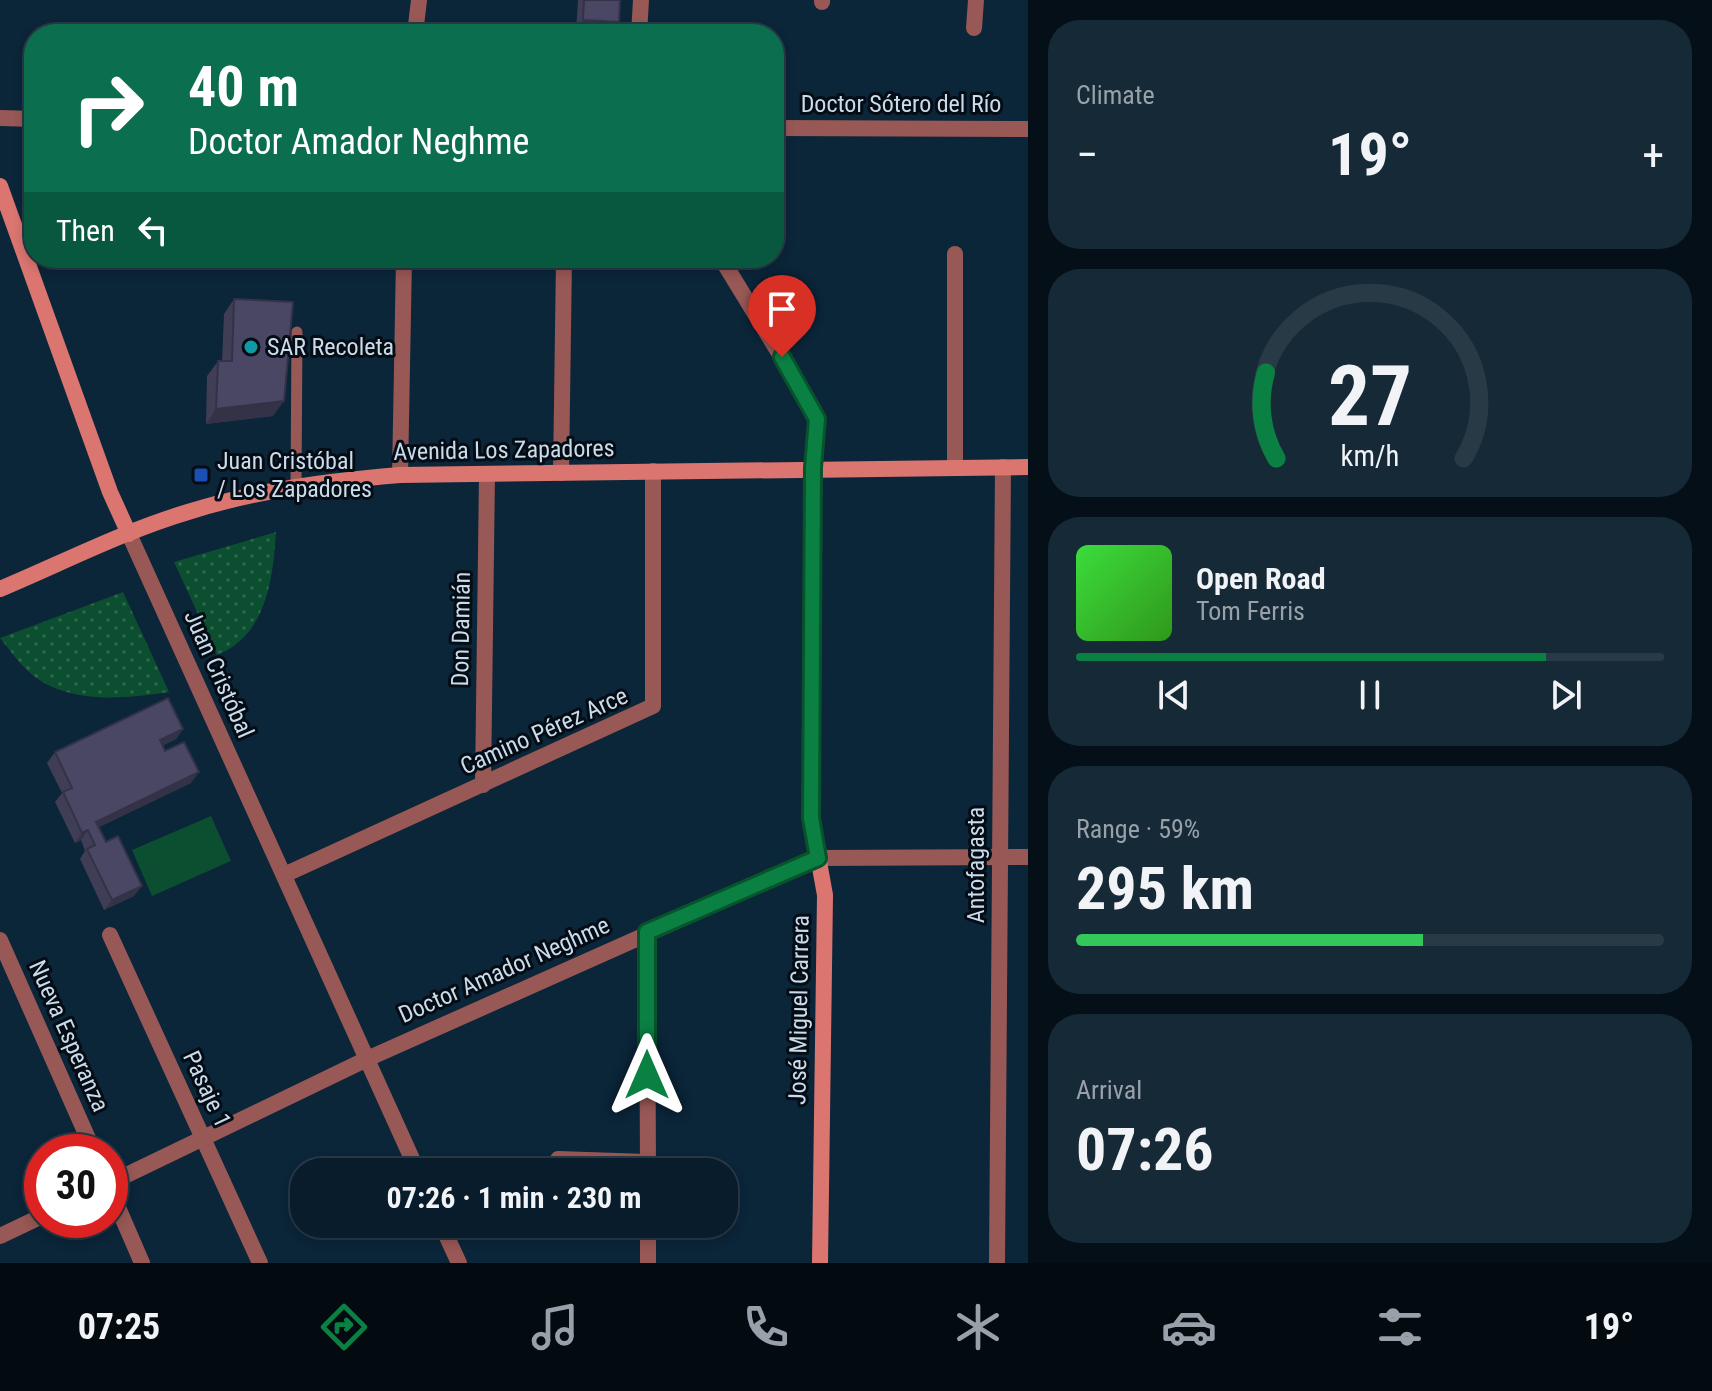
<!DOCTYPE html>
<html lang="en">
<head>
<meta charset="utf-8">
<style>
	:root { --surface:#081c2b; --page:#162937; --text:#f1f3f6; --muted:#98a1a9; --line:#293a47; --accent:#0b8043 }
	body { margin:0; font-family:"Roboto Condensed",sans-serif; background:var(--page); color:var(--text); height:100vh; display:flex; flex-direction:column; font-size:30px; white-space:nowrap }
	* { box-sizing:border-box; margin:0 }
	p { font-size:26px; color:var(--muted) }
	.icon { flex:none; width:44px; height:44px; fill:none; stroke:currentColor; stroke-width:2; stroke-linecap:round; stroke-linejoin:round }
	.map { position:relative; flex:1; overflow:hidden }
	.side { display:flex; flex-direction:column; gap:20px; padding:20px; background:#040f18; width:684px }
	.side>* { flex:none }
	.banner { position:absolute; left:24px; top:24px; width:760px; height:244px; border-radius:32px; box-shadow:0 4px 12px #0003,0 0 0 2px var(--line); background:#0b6e4f; color:#fff; overflow:hidden }
	.speed { position:absolute; left:24px; top:1134px; display:flex; gap:16px; font-size:40px; font-weight:700; text-align:center }
	.speed>* { display:grid; place-content:center; width:104px; height:104px; border-radius:50%; background:var(--surface); box-shadow:0 4px 12px #0003,0 0 0 2px var(--line); line-height:1 }
	.speed .limit { border:12px solid #d22; background:#fff; color:#111 }
	.pin { position:absolute; display:grid; place-items:center; width:68px; height:68px; color:#fff; margin:-82px -34px; border-radius:50% 50% 50% 0; rotate:-45deg; box-shadow:0 0 8px #0007 }
	.pin .icon { rotate:45deg }
	.me { position:absolute; width:88px; margin:-44px; rotate:0deg; stroke-linejoin:round; filter:drop-shadow(0 0 6px #0008) }
	.turn { display:flex; align-items:center; gap:28px; height:168px; padding:0 32px; font-size:36px }
	.turn .icon { width:104px; height:104px; stroke-width:2.5 }
	.turn b { display:block; font-size:56px; line-height:68px }
	.then { display:flex; align-items:center; height:76px; padding:0 32px; background:#0003; gap:16px; font-size:30px }
	.big { font-size:60px; font-weight:700; line-height:1.1 }
	.side .widget { flex:1; display:flex; flex-direction:column; justify-content:center; gap:12px; min-width:0; padding:0 28px; border-radius:32px; background:var(--page) }
	.side .dial { align-items:center; gap:0 }
	.dial svg { height:208px; overflow:visible; fill:none; stroke:var(--line); stroke-width:7; stroke-linecap:round; text-anchor:middle }
	.dial text { fill:var(--text); stroke:none }
	.song { display:flex; align-items:center; gap:24px }
	.cover { width:96px; height:96px; border-radius:12px; background:linear-gradient(135deg,hsl(120 70% 55%),hsl(110 70% 35%)) }
	.played { height:8px; border-radius:4px; background:linear-gradient(90deg,var(--accent) 80%,var(--line) 80%) }
	.keys { display:flex; justify-content:space-around; direction:ltr }
	.heat { display:flex; justify-content:space-between; align-items:center; font-size:44px; direction:ltr }
	.charge { height:12px; border-radius:6px; background:linear-gradient(90deg,#34c759 59%,var(--line) 0) }
	.trip { position:absolute; left:290px; top:1158px; width:448px; height:80px; border-radius:32px; background:var(--surface); box-shadow:0 4px 12px #0003,0 0 0 2px var(--line); font-weight:700; line-height:80px; text-align:center }
	.tab-bar { display:flex; height:128px; justify-content:space-around; align-items:center; background:#030b11; color:var(--muted) }
	.tab-bar .icon { width:56px; height:56px }
	.tab-bar .current { color:var(--accent) }
	.tab-bar b { font-size:36px; color:var(--text) }
	main { display:flex; flex:1; min-height:0 }
	.map>svg:first-child { display:block }
	.grass { fill:url(#grass-dots) }
	.park { fill:#0c4e30 }
	.lines { fill:none; stroke-linecap:round; stroke-linejoin:round }
	.lane { stroke:#985855; stroke-width:11 }
	.street { stroke:#985855; stroke-width:16 }
	.secondary { stroke:#db7570; stroke-width:16 }
	.wall { fill:#403d57 }
	.shaded-wall { fill:#343247 }
	.building { fill:#4a4765; stroke:#343247; stroke-width:2 }
	.route-casing { stroke:#07532c; stroke-width:20 }
	.route { stroke:#0b8043; stroke-width:14 }
	.culture-dot { fill:#0f9aa8; stroke:#040d16; stroke-width:3 }
	.transit-dot { fill:#1a4fb4; stroke:#040d16; stroke-width:3 }
	.labels { text-anchor:middle; stroke-width:6; stroke-linejoin:round; paint-order:stroke }
	.street-label { font-size:24px; fill:#ccdbe9; stroke:#040d16 }
	.poi-label { font-size:24px; fill:#ccdbe9; stroke:#040d16; text-anchor:start }
</style>
</head>
<body>
<main>
<div class="map">
<svg width="1028" height="1263" viewBox="0 0 1028 1263">
	<defs>
		<pattern id="grass-dots" width="8" height="8" patternUnits="userSpaceOnUse" patternTransform="scale(2)"><rect width="8" height="8" fill="#0c4e30"/><path d="M2 2h.1M6 6h.1" fill="none" stroke="#2e674e" stroke-width="1.8" stroke-linecap="round"/></pattern>
	</defs>
	<rect width="100%" height="100%" fill="#0b2539"/>
	<!-- grass -->
	<g class="grass">
		<path d="M276 532C273 579 266 636 217 655L174 562Z"/>
		<path d="M123 592 169 692C124 699 66 705 29 672 18 662 9 649 0 638Z"/>
	</g>
	<!-- park -->
	<polygon class="park" points="211,816 231,861 152,896 132,850"/>
	<g class="lines">
		<!-- lane -->
		<polyline class="lane" points="296,487 297,332"/>
		<!-- street -->
		<g class="street">
			<polyline points="822,2 822,0"/>
			<polyline points="974,28 976,0"/>
			<polyline points="415,34 419,0"/>
			<polyline points="639,34 641,0"/>
			<polyline points="0,118 34,119"/>
			<polyline points="774,128 1028,129"/>
			<polyline points="955,254 955,467"/>
			<polyline points="721,258 815,412 818,426 813,467"/>
			<polyline points="561,473 564,258"/>
			<polyline points="400,475 404,258"/>
			<polyline points="129,534 418,1172"/>
			<polyline points="483,785 487,474"/>
			<polyline points="284,875 653,706 653,471"/>
			<polyline points="647,932 648,1172"/>
			<polyline points="110,935 260,1263"/>
			<polyline points="0,940 94,1152"/>
			<polyline points="558,1159 647,1162"/>
			<polyline points="110,1183 367,1059 818,858 1028,857"/>
			<polyline points="110,1189 142,1263"/>
			<polyline points="441,1224 459,1263"/>
			<polyline points="648,1224 648,1263"/>
			<polyline points="0,1236 42,1216"/>
			<polyline points="997,1263 1003,467"/>
		</g>
		<!-- secondary -->
		<g class="secondary">
			<polyline points="0,186 110,492 129,534"/>
			<polyline points="813,467 811,818 825,895 820,1263"/>
			<path d="M0 589C62 563 124 531 188 512 257 490 328 481 400 475L1028 467"/>
		</g>
	</g>
	<!-- wall -->
	<g class="wall">
		<polygon points="578,0 620,0 619,22 612,32 576,31"/>
		<polygon points="234,299 273,416 206,424 207,376 218,361 222,361 224,314"/>
		<polygon points="183,729 176,739 162,746 165,751 191,783 99,827 134,896 104,910 80,859 85,851 81,840 75,843 55,802 62,793 47,763 55,752"/>
	</g>
	<!-- shaded-wall -->
	<g class="shaded-wall">
		<polygon points="583,20 619,22 612,32 576,31"/>
		<polygon points="284,401 273,416 206,424 216,409"/>
		<polygon points="183,729 176,739 153,750 160,740"/>
		<polygon points="199,772 191,783 89,832 96,822"/>
		<polygon points="88,830 81,840 75,843 82,833"/>
		<polygon points="142,886 134,896 104,910 112,900"/>
	</g>
	<!-- building -->
	<g class="building">
		<polygon points="584,0 620,0 619,22 583,20"/>
		<polygon points="234,299 293,302 284,401 216,409 218,361 232,361"/>
		<polygon points="168,698 183,729 160,740 165,751 184,742 199,772 96,822 106,842 118,836 142,886 112,900 87,849 95,845 88,830 82,833 63,792 72,788 55,752"/>
	</g>
	<g class="lines">
		<!-- route casing -->
		<g class="route-casing">
			<polyline id="route" points="647,1075 647,932 818,858 811,818 813,467 817,419 782,357"/>
		</g>
		<!-- route -->
		<use href="#route" class="route"/>
	</g>
	<!-- markers -->
	<circle class="culture-dot" cx="251" cy="347" r="8"/>
	<rect class="transit-dot" x="193" y="467" width="16" height="16" rx="4"/>
	<g class="labels">
		<!-- street labels -->
		<g class="street-label">
			<text x="901" y="112">Doctor Sótero del Río</text>
			<text transform="translate(504 450) rotate(-1)" y="8">Avenida Los Zapadores</text>
			<text transform="translate(461 629) rotate(-89)" y="8">Don Damián</text>
			<text transform="translate(219 674) rotate(66)" y="8">Juan Cristóbal</text>
			<text transform="translate(544 731) rotate(-24)" y="8">Camino Pérez Arce</text>
			<text transform="translate(976 865) rotate(-90)" y="8">Antofagasta</text>
			<text transform="translate(504 970) rotate(-24)" y="8">Doctor Amador Neghme</text>
			<text transform="translate(799 1010) rotate(-89)" y="8">José Miguel Carrera</text>
			<text transform="translate(69 1036) rotate(66)" y="8">Nueva Esperanza</text>
			<text transform="translate(207 1089) rotate(65)" y="8">Pasaje 1</text>
		</g>
		<!-- poi labels -->
		<g class="poi-label">
			<text x="267" y="355">SAR Recoleta</text>
			<text x="217" y="469">Juan Cristóbal<tspan x="217" dy="28">/ Los Zapadores</tspan></text>
		</g>
	</g>
</svg>
<div class="speed"><div class="limit">30</div></div>
<div class="pin" style="left:782px;top:357px;background:#d93025"><svg class="icon" aria-label="arrive" viewBox="0 0 24 24"><path d="M6 21V4h12l-3 4 3 4H6"/></svg></div>
<svg class="me" style="left:647px;top:1075px" viewBox="-20 -20 40 40"><path d="M0-17L14 15 0 8-14 15z" fill="#0b8043" stroke="#fff" stroke-width="4"/></svg>
<div class="trip">07:26 · 1 min · 230 m</div>
<div class="banner">
<div class="turn"><svg class="icon" aria-label="right" viewBox="0 0 24 24"><path d="M7 20v-9h11M14 6l5 5-5 5"/></svg><div><b>40 m</b>Doctor Amador Neghme</div></div>
<div class="then">Then<svg class="icon" aria-label="left" viewBox="0 0 24 24"><path d="M17 20v-9H6M10 6l-5 5 5 5"/></svg></div>
</div>
</div>
<section class="side">
<div class="widget"><p>Climate</p>
<div class="heat"><a>−</a><b class="big">19°</b><a>+</a></div>
</div>
<div class="widget dial"><svg viewBox="0 0 100 80">
<path d="M14 69A42 42 0 1 1 86 69"/>
<path d="M14 69A42 42 0 0 1 10 36" stroke="#0b8043"/>
<text x="50" y="56" font-size="32" font-weight="700">27</text>
<text x="50" y="72" font-size="11">km/h</text>
</svg></div>
<div class="widget">
<div class="song"><i class="cover"></i><div><b>Open Road</b><p>Tom Ferris</p></div></div>
<div class="played"></div>
<div class="keys"><svg class="icon" aria-label="previous" viewBox="0 0 24 24"><path d="M18 5L8 12l10 7zM5 5v14"/></svg><svg class="icon" aria-label="pause" viewBox="0 0 24 24"><path d="M8 5v14M16 5v14"/></svg><svg class="icon" aria-label="next" viewBox="0 0 24 24"><path d="M6 5l10 7-10 7zM19 5v14"/></svg></div>
</div>
<div class="widget"><p>Range · 59%</p><b class="big">295 km</b><div class="charge"></div></div>
<div class="widget"><p>Arrival</p><b class="big">07:26</b></div>
</section>
</main>
<nav class="tab-bar">
<b>07:25</b>
<svg class="icon current" aria-label="directions" viewBox="0 0 24 24"><path d="M12 3l9 9-9 9-9-9zM9 14v-3h6M13 9l2 2-2 2"/></svg>
<svg class="icon" aria-label="music" viewBox="0 0 24 24"><path d="M9 18V5l10-2v13"/><circle cx="6" cy="18" r="3"/><circle cx="16" cy="16" r="3"/></svg>
<svg class="icon" aria-label="phone" viewBox="0 0 24 24"><path d="M5 4h4l2 5-3 2q2 4 5 5l2-3 5 2v4C11 20 4 13 5 4z"/></svg>
<svg class="icon" aria-label="climate" viewBox="0 0 24 24"><path d="M12 3v18M4 7l16 10M4 17L20 7"/></svg>
<svg class="icon" aria-label="car" viewBox="0 0 24 24"><path d="M5 17H2v-5l4-1 3-4h7l3 4 3 1v5h-3M9 17h6M6 11h13"/><circle cx="7" cy="17" r="2"/><circle cx="17" cy="17" r="2"/></svg>
<svg class="icon" aria-label="filters" viewBox="0 0 24 24"><path d="M4 7h16M4 17h16"/><circle cx="9" cy="7" r="2"/><circle cx="15" cy="17" r="2"/></svg>
<b>19°</b>
</nav>
</body>
</html>
